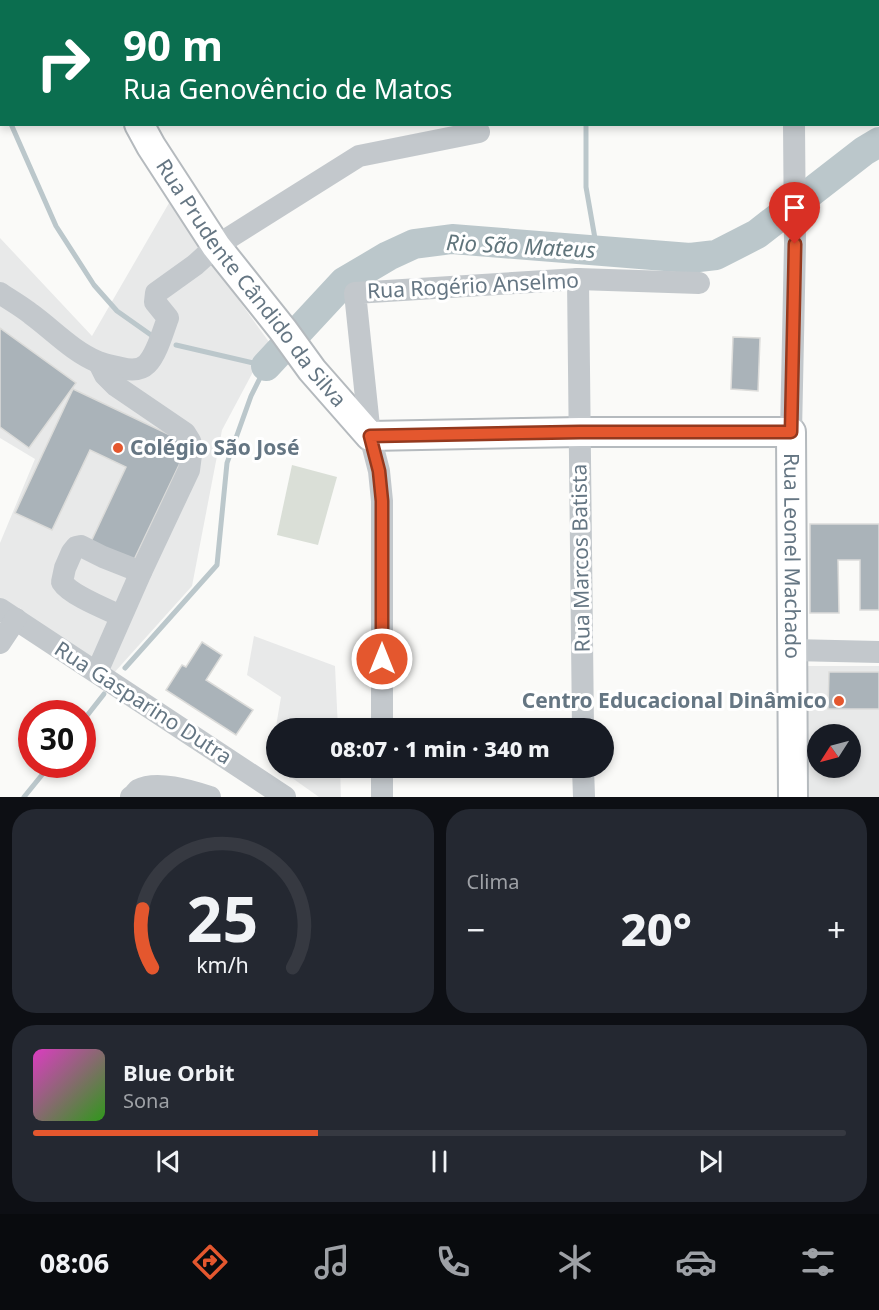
<!DOCTYPE html>
<html lang="pt">
<head>
<meta charset="utf-8">
<style>
	:root { --surface:#171b24; --page:#242831; --text:#f1f3f6; --muted:#9ea1a6; --line:#363941; --accent:#e4572e }
	body { margin:0; font-family:"Noto Sans",sans-serif; background:var(--page); color:var(--text); height:100vh; display:flex; flex-direction:column; font-size:22px; white-space:nowrap }
	* { box-sizing:border-box; margin:0 }
	p { font-size:20px; color:var(--muted) }
	.icon { flex:none; width:33px; height:33px; fill:none; stroke:currentColor; stroke-width:2; stroke-linecap:round; stroke-linejoin:round }
	.map { position:relative; height:797px; overflow:hidden }
	.details { display:flex; flex-direction:column; gap:12px; padding:12px; background:#0d0f14; flex:1 }
	.details>* { flex:none }
	.banner { position:absolute; left:0px; top:0px; width:879px; height:126px; box-shadow:0 3px 9px #0003; background:#0b6e4f; color:#fff; overflow:hidden }
	.needle { width:39px; rotate:234deg }
	.fabs { position:absolute; left:807px; top:724px; display:grid; gap:12px }
	.fabs a { display:grid; place-items:center; width:54px; height:54px; border-radius:50%; background:var(--surface); box-shadow:0 3px 9px #0003; font-size:30px }
	.speed { position:absolute; left:18px; top:700px; display:flex; gap:12px; font-size:30px; font-weight:700; text-align:center }
	.speed>* { display:grid; place-content:center; width:78px; height:78px; border-radius:50%; background:var(--surface); box-shadow:0 3px 9px #0003; line-height:1 }
	.speed .limit { border:9px solid #d22; background:#fff; color:#111 }
	.pin { position:absolute; display:grid; place-items:center; width:51px; height:51px; color:#fff; margin:-62px -26px; border-radius:50% 50% 50% 0; rotate:-45deg; box-shadow:0 0 6px #0007 }
	.pin .icon { rotate:45deg }
	.me { position:absolute; width:66px; margin:-33px; rotate:0deg; stroke-linejoin:round; filter:drop-shadow(0 0 4px #0008) }
	.turn { display:flex; align-items:center; gap:21px; height:126px; padding:0 24px; font-size:27px }
	.turn .icon { width:78px; height:78px; stroke-width:2.5 }
	.turn b { display:block; font-size:42px; line-height:51px }
	.big { font-size:45px; font-weight:800; line-height:1.1 }
	.details .card { flex:1; display:flex; flex-direction:column; justify-content:center; gap:9px; min-width:0; padding:0 21px; border-radius:24px; background:var(--page) }
	.details .dial { align-items:center; gap:0 }
	.dial svg { height:156px; overflow:visible; fill:none; stroke:var(--line); stroke-width:7; stroke-linecap:round; text-anchor:middle }
	.dial text { fill:var(--text); stroke:none }
	.song { display:flex; align-items:center; gap:18px }
	.cover { width:72px; height:72px; border-radius:9px; background:linear-gradient(135deg,hsl(310 70% 55%),hsl(110 70% 35%)) }
	.played { height:6px; border-radius:3px; background:linear-gradient(90deg,var(--accent) 35%,var(--line) 35%) }
	.keys { display:flex; justify-content:space-around; direction:ltr }
	.heat { display:flex; justify-content:space-between; align-items:center; font-size:33px; direction:ltr }
	.details .tiles { flex:1; display:grid; gap:12px; grid-template-columns:1fr 1fr }
	.card:last-child { grid-column:span 2 }
	.trip { position:absolute; left:266px; top:718px; width:348px; height:60px; border-radius:30px; background:var(--surface); box-shadow:0 3px 9px #0003; font-weight:800; line-height:60px; text-align:center }
	.dock { display:flex; height:96px; justify-content:space-around; align-items:center; background:#090b0e; color:var(--muted) }
	.dock .icon { width:42px; height:42px }
	.dock .current { color:var(--accent) }
	.dock b { font-size:27px; color:var(--text) }
	.map>svg:first-child { display:block }
	.built { fill:#e8e9e9; fill-rule:evenodd }
	.green { fill:#dadfd7 }
	.lines { fill:none; stroke-linecap:round; stroke-linejoin:round }
	.stream { stroke:#bbc7cb; stroke-width:5 }
	.river { stroke:#bbc7cb; stroke-width:30 }
	.building { fill:#aab3b9; stroke:#dcdcda; stroke-width:1.5 }
	.major-casing { stroke:#b5babe; stroke-width:32 }
	.minor { stroke:#c3c8cc; stroke-width:22 }
	.major { stroke:#fff; stroke-width:28 }
	.route-casing { stroke:#94391e; stroke-width:15 }
	.route { stroke:#e4572e; stroke-width:10 }
	.poi-dot { fill:#e4572e; stroke:#fff; stroke-width:2 }
	.labels { text-anchor:middle; stroke-width:6; stroke-linejoin:round; paint-order:stroke }
	.street-label { font-size:21px; fill:#657683; stroke:#fff }
	.poi-label { font-size:21px; font-weight:bold; fill:#657683; stroke:#fff; text-anchor:start }
	.water-label { font-size:22px; font-style:italic; fill:#60757c; stroke:#fff }
</style>
</head>
<body>
<div class="map">
<svg width="879" height="797" viewBox="0 0 879 797">
	<rect width="100%" height="100%" fill="#fafaf8"/>
	<!-- built -->
	<g class="built">
		<polygon points="169,203 269,342 222,430 192,586 113,674 0,600 0,543 35,459 0,438 0,238 92,336"/>
		<polygon points="254,636 335,666 338,729 276,729 276,767 270,762 281,697 247,675"/>
		<path d="M798 666H879V797H801ZM818 735H850V768H818Z"/>
		<polygon points="278,768 340,768 341,797 319,797"/>
	</g>
	<!-- green -->
	<polygon class="green" points="292,465 337,477 318,545 277,535"/>
	<g class="lines">
		<!-- stream -->
		<g class="stream">
			<polyline points="577,0 577,2"/>
			<polyline points="0,99 2,102"/>
			<polyline points="11,124 56,226 94,285 117,311 151,335"/>
			<polyline points="586,124 586,187 597,250"/>
			<polyline points="125,668 217,565 227,463 251,396 266,366 176,345"/>
			<polyline points="82,722 104,694"/>
			<polyline points="24,797 50,765"/>
		</g>
		<!-- river -->
		<polyline class="river" points="266,366 344,282 388,256 414,244 452,239 690,258 716,255 757,234 864,151 879,142"/>
	</g>
	<!-- building -->
	<g class="building">
		<polygon points="0,328 76,383 29,448 0,427"/>
		<polygon points="733,337 760,338 758,391 731,389"/>
		<polygon points="73,389 189,444 131,566 89,546 126,467 90,450 52,530 15,513"/>
		<polygon points="810,524 879,524 879,610 860,610 860,560 838,560 839,613 810,613"/>
		<polygon points="202,642 222,655 206,680 253,710 236,735 166,690 182,665 186,667"/>
		<polygon points="829,672 879,672 879,709 828,709"/>
	</g>
	<g class="lines">
		<!-- major casing -->
		<g class="major-casing">
			<g id="major">
				<polyline points="68,0 69,2"/>
				<path id="s1" d="M139 124 151 146 216 246 283 330 312 370 370 436 580 432H791L793 797"/>
			</g>
		</g>
		<!-- minor -->
		<g class="minor">
			<polyline points="172,0 173,2"/>
			<polyline points="789,0 789,2"/>
			<polyline points="207,2 210,0"/>
			<polyline points="578,279 583,729"/>
			<path d="M0 293C10 300 21 306 31 314 53 330 72 351 98 362 105 365 113 366 121 368 129 370 140 371 147 364 157 354 163 331 168 318L155 302 156 293 195 265 216 246 359 156 479 132"/>
			<polyline points="791,432 795,244 794,124"/>
			<polyline points="0,609 285,797"/>
			<path d="M121 616C106 609 70 595 62 582L65 568 72 552 76 547 81 546 103 557 141 572"/>
			<polyline points="0,643 16,619"/>
			<polyline points="792,650 879,652"/>
			<polyline points="97,672 141,572 189,470 192,447 190,441 185,433 116,386 105,375 99,363"/>
			<polyline points="382,729 382,501 379,471 370,436 355,293 578,279 699,283"/>
			<polyline points="583,768 584,797"/>
			<path d="M131 797C134 795 136 792 138 790 157 780 191 791 210 797"/>
			<polyline points="382,797 382,768"/>
		</g>
		<!-- major -->
		<use href="#major" class="major"/>
	</g>
	<g class="lines">
		<!-- route casing -->
		<g class="route-casing">
			<polyline id="route" points="382,659 382,501 379,471 370,436 580,432 791,432 795,244"/>
		</g>
		<!-- route -->
		<use href="#route" class="route"/>
	</g>
	<!-- markers -->
	<g class="poi-dot">
		<circle cx="118" cy="448" r="6"/>
		<circle cx="839" cy="701" r="6"/>
	</g>
	<g class="labels">
		<!-- street labels -->
		<g class="street-label">
			<text dy="7" stroke="none"><textPath href="#s1" startOffset="195">Rua Prudente Cândido da Silva</textPath></text>
			<text transform="translate(473 286) rotate(-3)" y="7">Rua Rogério Anselmo</text>
			<text dy="7" stroke="none"><textPath href="#s1" startOffset="934">Rua Leonel Machado</textPath></text>
			<text transform="translate(581 558) rotate(-91)" y="7">Rua Marcos Batista</text>
			<text transform="translate(143 703) rotate(33)" y="7">Rua Gasparino Dutra</text>
		</g>
		<!-- poi labels -->
		<g class="poi-label">
			<text x="130" y="455">Colégio São José</text>
			<text x="827" y="708" text-anchor="end">Centro Educacional Dinâmico</text>
		</g>
		<!-- water labels -->
		<g class="water-label">
			<text transform="translate(521 246) rotate(3)" y="8">Rio São Mateus</text>
		</g>
	</g>
</svg>
<div class="fabs">
<a><svg class="needle" viewBox="-14 -14 28 28"><path d="M0-13l5 13h-10z" fill="#e53935"/><path d="M0 13l5-13h-10z" fill="#9ea1a6"/></svg></a>
</div>
<div class="speed"><div class="limit">30</div></div>
<div class="pin" style="left:795px;top:244px;background:#d93025"><svg class="icon" aria-label="arrive" viewBox="0 0 24 24"><path d="M6 21V4h12l-3 4 3 4H6"/></svg></div>
<svg class="me" style="left:382px;top:659px" viewBox="-20 -20 40 40"><circle r="17" fill="#e4572e" stroke="#fff" stroke-width="3"/><path d="M0-11L8 9 0 5-8 9z" fill="#fff"/></svg>
<div class="trip">08:07 · 1 min · 340 m</div>
<div class="banner">
<div class="turn"><svg class="icon" aria-label="right" viewBox="0 0 24 24"><path d="M7 20v-9h11M14 6l5 5-5 5"/></svg><div><b>90 m</b>Rua Genovêncio de Matos</div></div>
</div>
</div>
<section class="details">
<div class="tiles">
<div class="card dial"><svg viewBox="0 0 100 80">
<path d="M14 69A42 42 0 1 1 86 69"/>
<path d="M14 69A42 42 0 0 1 9 39" stroke="#e4572e"/>
<text x="50" y="56" font-size="32" font-weight="700">25</text>
<text x="50" y="72" font-size="11">km/h</text>
</svg></div>
<div class="card"><p>Clima</p>
<div class="heat"><a>−</a><b class="big">20°</b><a>+</a></div>
</div>
<div class="card">
<div class="song"><i class="cover"></i><div><b>Blue Orbit</b><p>Sona</p></div></div>
<div class="played"></div>
<div class="keys"><svg class="icon" aria-label="previous" viewBox="0 0 24 24"><path d="M18 5L8 12l10 7zM5 5v14"/></svg><svg class="icon" aria-label="pause" viewBox="0 0 24 24"><path d="M8 5v14M16 5v14"/></svg><svg class="icon" aria-label="next" viewBox="0 0 24 24"><path d="M6 5l10 7-10 7zM19 5v14"/></svg></div>
</div>
</div>
</section>
<nav class="dock">
<b>08:06</b>
<svg class="icon current" aria-label="directions" viewBox="0 0 24 24"><path d="M12 3l9 9-9 9-9-9zM9 14v-3h6M13 9l2 2-2 2"/></svg>
<svg class="icon" aria-label="music" viewBox="0 0 24 24"><path d="M9 18V5l10-2v13"/><circle cx="6" cy="18" r="3"/><circle cx="16" cy="16" r="3"/></svg>
<svg class="icon" aria-label="phone" viewBox="0 0 24 24"><path d="M5 4h4l2 5-3 2q2 4 5 5l2-3 5 2v4C11 20 4 13 5 4z"/></svg>
<svg class="icon" aria-label="climate" viewBox="0 0 24 24"><path d="M12 3v18M4 7l16 10M4 17L20 7"/></svg>
<svg class="icon" aria-label="car" viewBox="0 0 24 24"><path d="M5 17H2v-5l4-1 3-4h7l3 4 3 1v5h-3M9 17h6M6 11h13"/><circle cx="7" cy="17" r="2"/><circle cx="17" cy="17" r="2"/></svg>
<svg class="icon" aria-label="filters" viewBox="0 0 24 24"><path d="M4 7h16M4 17h16"/><circle cx="9" cy="7" r="2"/><circle cx="15" cy="17" r="2"/></svg>
</nav>
</body>
</html>
